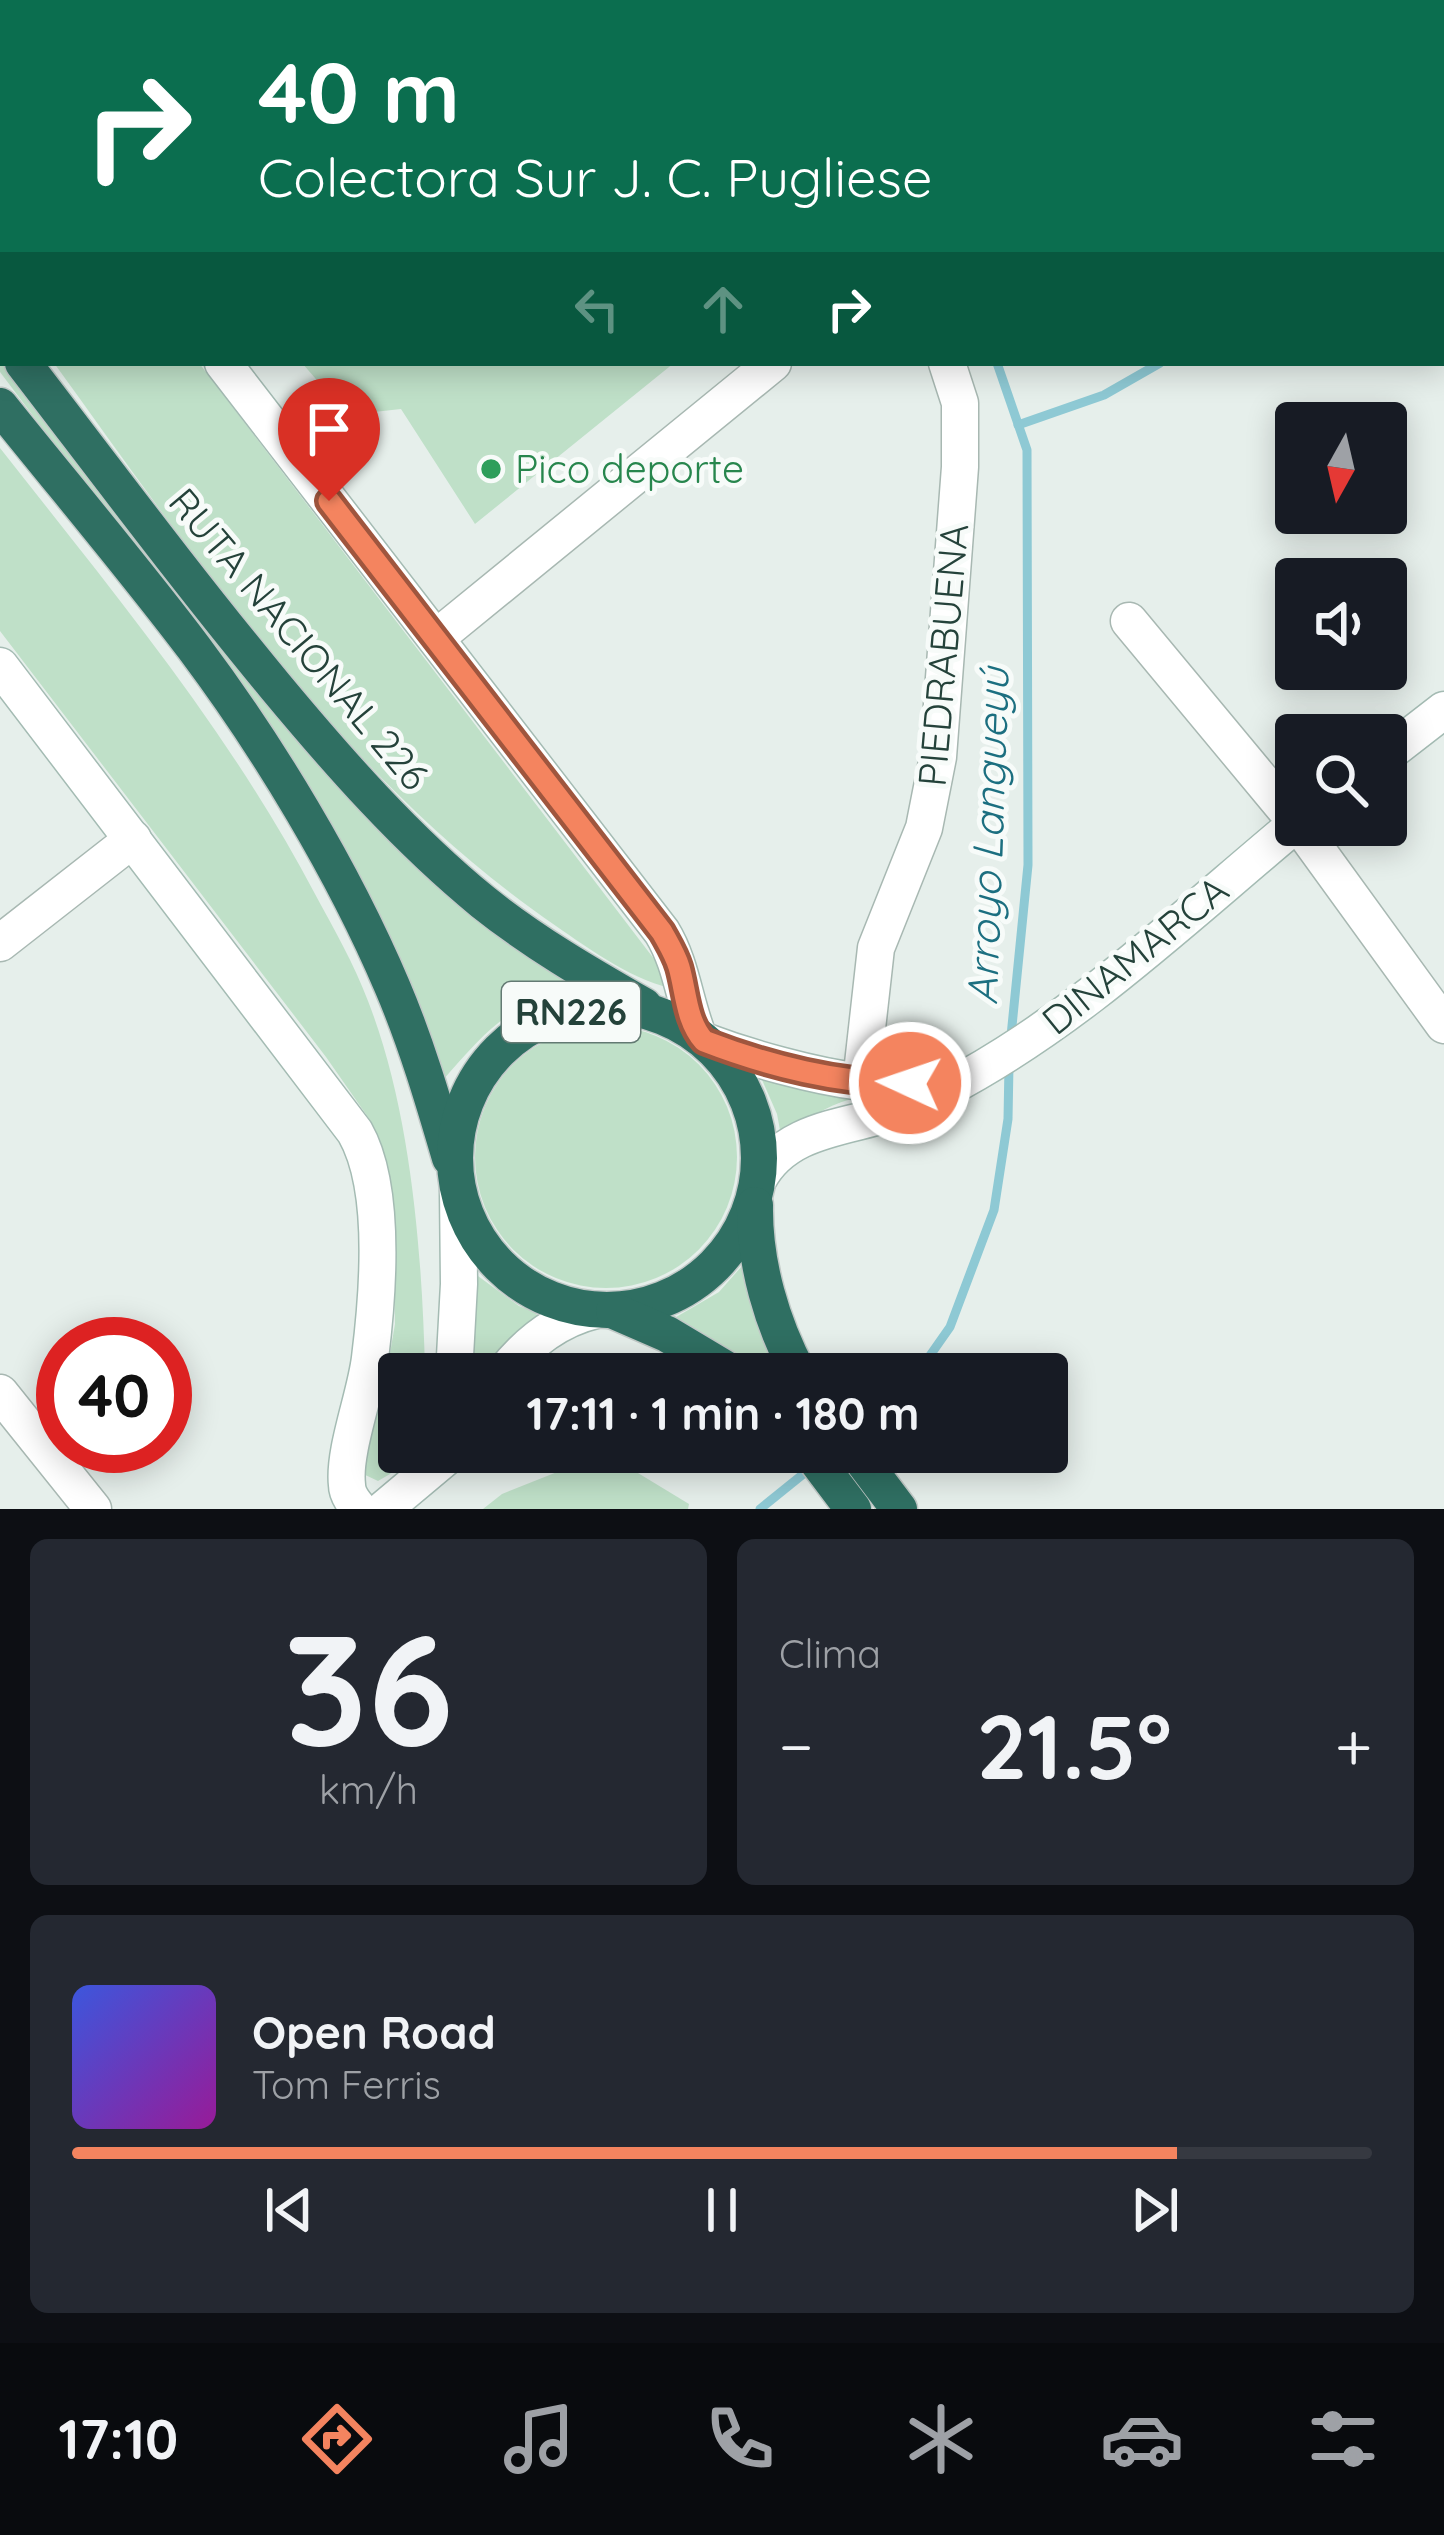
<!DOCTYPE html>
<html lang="es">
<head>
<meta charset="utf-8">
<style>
	:root { --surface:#171b24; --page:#242831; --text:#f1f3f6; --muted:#9ea1a6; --line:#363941; --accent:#f4845f }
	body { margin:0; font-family:Quicksand,sans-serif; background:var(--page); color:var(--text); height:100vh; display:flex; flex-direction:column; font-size:45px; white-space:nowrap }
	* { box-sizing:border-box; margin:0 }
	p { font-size:39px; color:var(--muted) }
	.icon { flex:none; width:66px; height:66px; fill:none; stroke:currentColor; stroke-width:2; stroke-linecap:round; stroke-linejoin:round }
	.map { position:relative; height:1509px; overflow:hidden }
	.details { display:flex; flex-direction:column; gap:30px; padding:30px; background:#0d0f14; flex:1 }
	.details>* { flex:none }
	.banner { position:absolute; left:0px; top:0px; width:1446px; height:366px; box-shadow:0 6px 30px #0003; background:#0b6e4f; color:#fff; overflow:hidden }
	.needle { width:78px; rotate:188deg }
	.buttons { position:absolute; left:1275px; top:402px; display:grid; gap:24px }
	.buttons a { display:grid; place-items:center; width:132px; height:132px; border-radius:12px; background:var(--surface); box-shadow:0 6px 30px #0003; font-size:60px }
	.speed { position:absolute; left:36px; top:1317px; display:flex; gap:24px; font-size:60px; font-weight:700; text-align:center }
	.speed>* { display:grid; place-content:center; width:156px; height:156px; border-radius:50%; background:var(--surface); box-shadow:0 6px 30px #0003; line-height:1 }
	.speed .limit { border:18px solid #d22; background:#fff; color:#111 }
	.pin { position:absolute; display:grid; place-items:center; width:102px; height:102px; color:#fff; margin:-123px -51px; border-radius:50% 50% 50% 0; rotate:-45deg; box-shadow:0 0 12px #0007 }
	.pin .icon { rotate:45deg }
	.me { position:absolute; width:132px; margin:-66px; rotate:273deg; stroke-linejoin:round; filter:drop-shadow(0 0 9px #0008) }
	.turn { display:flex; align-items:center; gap:42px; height:252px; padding:0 60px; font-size:54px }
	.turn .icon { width:156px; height:156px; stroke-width:2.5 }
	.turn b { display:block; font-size:84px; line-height:102px }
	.lanes { display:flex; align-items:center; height:114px; padding:0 60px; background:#0003; justify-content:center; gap:60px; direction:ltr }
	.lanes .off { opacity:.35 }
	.big { font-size:90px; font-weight:800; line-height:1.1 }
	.details .widget { flex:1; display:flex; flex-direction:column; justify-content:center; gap:18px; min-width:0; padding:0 42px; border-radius:18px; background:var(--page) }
	.details .dial { align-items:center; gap:0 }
	.dial b { font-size:156px; line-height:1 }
	.song { display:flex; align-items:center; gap:36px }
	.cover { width:144px; height:144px; border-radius:18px; background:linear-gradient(135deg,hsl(230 70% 55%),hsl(300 70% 35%)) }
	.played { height:12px; border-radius:6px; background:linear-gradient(90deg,var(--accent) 85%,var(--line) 85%) }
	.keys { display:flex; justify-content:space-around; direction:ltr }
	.heat { display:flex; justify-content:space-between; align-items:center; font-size:66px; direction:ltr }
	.details .tiles { flex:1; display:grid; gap:30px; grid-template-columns:1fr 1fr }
	.widget:last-child { grid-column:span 2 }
	.trip { position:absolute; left:378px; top:1353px; width:690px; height:120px; border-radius:12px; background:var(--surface); box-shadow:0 6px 30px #0003; font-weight:800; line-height:120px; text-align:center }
	.tabs { display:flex; height:192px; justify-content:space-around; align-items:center; background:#090b0e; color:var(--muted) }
	.tabs .icon { width:84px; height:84px }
	.tabs .current { color:var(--accent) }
	.tabs b { font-size:54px; color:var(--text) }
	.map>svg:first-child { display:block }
	.green { fill:#bfe0c8 }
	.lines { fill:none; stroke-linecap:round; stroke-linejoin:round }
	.stream { stroke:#8ec9d4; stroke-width:9 }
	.street-casing { stroke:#a8b8b2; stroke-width:39 }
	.secondary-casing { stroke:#a4bbb3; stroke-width:39 }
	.highway-casing { stroke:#c2cac8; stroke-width:39 }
	.street { stroke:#fff; stroke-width:36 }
	.secondary { stroke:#fff; stroke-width:36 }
	.highway { stroke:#2f6f62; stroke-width:36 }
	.route-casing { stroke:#9f563e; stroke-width:30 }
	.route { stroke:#f4845f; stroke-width:21 }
	.leisure-dot { fill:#2e9e5b; stroke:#f7fbf9; stroke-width:4.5 }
	.labels { text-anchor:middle; stroke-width:10; stroke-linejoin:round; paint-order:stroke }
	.shield { fill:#f7fbf9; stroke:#637a73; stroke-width:3 }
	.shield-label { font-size:36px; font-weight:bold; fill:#24423a }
	.leisure-label { font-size:39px; fill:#27864d; stroke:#f7fbf9; text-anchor:start }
	.street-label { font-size:39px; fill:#24423a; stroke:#f7fbf9 }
	.water-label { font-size:42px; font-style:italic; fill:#1c6f80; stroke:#f7fbf9 }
</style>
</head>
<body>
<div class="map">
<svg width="1444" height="1509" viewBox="0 0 1444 1509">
	<rect width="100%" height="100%" fill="#e6efeb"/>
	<!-- green -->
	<g class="green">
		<polygon points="263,0 620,0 622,3 265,3"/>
		<path d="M0 358 217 636 528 948 575 988C508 1004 487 1030 443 1080L238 687 0 372Z"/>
		<path d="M54 363H199L677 989C638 984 589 949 556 926 346 782 201 566 54 363Z"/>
		<polygon points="302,363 674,363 475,524 401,409 347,415"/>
		<path d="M0 448C113 592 230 732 315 894 334 929 354 964 368 1001 411 1111 422 1252 425 1369V1374H399V1452H405L390 1474 378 1481 359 1472 387 1371 395 1324 394 1276 379 1142 370 1120 326 1057 0 631Z"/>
		<circle cx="606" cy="1157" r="131"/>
		<path d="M756 1066 898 1089C842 1100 826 1102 782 1141L777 1114Z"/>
		<polygon points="749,1258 787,1374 760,1374 727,1350 671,1320 719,1292"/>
		<polygon points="467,1268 519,1306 535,1312 540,1320 499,1356 485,1374 473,1374"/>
		<polygon points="605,1453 689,1504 688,1509 483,1509 502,1494"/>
	</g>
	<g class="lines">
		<!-- stream -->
		<g class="stream">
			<polyline points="876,0 877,3"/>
			<polyline points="1443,81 1444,80"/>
			<polyline points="997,363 1027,450 1028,865 1011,1036"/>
			<polyline points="1018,425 1104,395 1160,363"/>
			<polyline points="917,1374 950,1327 994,1210 1008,1119 1009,1065"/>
			<polyline points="760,1509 812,1467"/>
		</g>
		<!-- street casing -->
		<g class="street-casing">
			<g id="street">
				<polyline points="683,0 685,3"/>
				<polyline points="108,3 112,0"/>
				<polyline points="1129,621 1296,822"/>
				<polyline points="436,638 773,363"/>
				<polyline points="1299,825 1444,1025"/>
				<polyline points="0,943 133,839"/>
				<polyline points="861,1082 876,948 924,828 938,757 960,467 960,403 947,363"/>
				<polyline points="0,1393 93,1509"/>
			</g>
		</g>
		<!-- secondary casing -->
		<g class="secondary-casing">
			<g id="secondary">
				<polyline points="0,73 3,77"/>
				<path d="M223 363 662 932C681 963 684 999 697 1033"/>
				<path d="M0 666 355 1132C387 1188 378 1294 370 1358 366 1394 343 1451 347 1485 347 1494 353 1502 359 1509"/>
				<polyline points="1386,755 1444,710"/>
				<path d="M704 1041C749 1058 813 1076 861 1082 889 1085 918 1082 946 1079"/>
				<path d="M758 1180C783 1132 838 1128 884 1115 905 1109 925 1100 944 1090 1075 1022 1183 918 1296 824"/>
				<polyline points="454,1374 459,1284 458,1191"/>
				<path d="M503 1374C527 1343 558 1319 596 1310"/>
				<polyline points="384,1509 452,1452"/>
			</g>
		</g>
		<!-- highway casing -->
		<g class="highway-casing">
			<g id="highway">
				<polyline points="0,334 3,338"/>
				<path d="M23 363C106 471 188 581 275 686 339 763 406 839 483 902 533 942 588 974 644 1006"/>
				<path d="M0 406C65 487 132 566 194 648 269 748 343 871 392 986 416 1042 433 1100 450 1158"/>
				<circle cx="607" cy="1158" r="152"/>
				<path d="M755 1205C754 1263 772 1324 799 1374"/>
				<polyline points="614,1311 667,1334 734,1374"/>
				<polyline points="810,1452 853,1509"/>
				<polyline points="856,1452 899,1509"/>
			</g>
		</g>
		<!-- street -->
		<use href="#street" class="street"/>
		<!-- secondary -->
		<use href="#secondary" class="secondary"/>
		<!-- highway -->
		<use href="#highway" class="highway"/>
	</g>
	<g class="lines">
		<!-- route casing -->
		<g class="route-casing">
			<path id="route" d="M329 501 662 932C668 943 675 954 679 967 686 991 686 1021 704 1041 766 1065 842 1085 910 1083"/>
		</g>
		<!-- route -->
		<use href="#route" class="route"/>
	</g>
	<!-- markers -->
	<circle class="leisure-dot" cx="491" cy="469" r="12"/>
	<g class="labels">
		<!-- shield labels -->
		<rect class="shield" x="502" y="982" width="138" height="60" rx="9"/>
		<g class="shield-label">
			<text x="571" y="1025">RN226</text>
		</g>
		<!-- leisure labels -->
		<g class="leisure-label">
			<text x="515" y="483">Pico deporte</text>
		</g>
		<!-- street labels -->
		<g class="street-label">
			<text transform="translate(299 639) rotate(50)" y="14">RUTA NACIONAL 226</text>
			<text transform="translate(943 655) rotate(-85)" y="14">PIEDRABUENA</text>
			<text transform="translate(1135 955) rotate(-39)" y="14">DINAMARCA</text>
		</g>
		<!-- water labels -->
		<g class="water-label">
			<text transform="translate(988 836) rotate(-88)" y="15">Arroyo Langueyú</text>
		</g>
	</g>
</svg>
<div class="buttons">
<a><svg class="needle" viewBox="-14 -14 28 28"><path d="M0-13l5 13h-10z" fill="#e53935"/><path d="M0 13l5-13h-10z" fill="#9ea1a6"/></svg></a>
<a><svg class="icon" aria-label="sound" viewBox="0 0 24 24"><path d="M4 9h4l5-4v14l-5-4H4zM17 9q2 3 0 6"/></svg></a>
<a><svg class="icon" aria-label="search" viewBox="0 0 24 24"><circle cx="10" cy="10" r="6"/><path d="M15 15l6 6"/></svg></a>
</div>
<div class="speed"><div class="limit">40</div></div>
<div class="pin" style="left:329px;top:501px;background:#d93025"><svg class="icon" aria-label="arrive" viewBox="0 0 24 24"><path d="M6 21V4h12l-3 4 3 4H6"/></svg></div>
<svg class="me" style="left:910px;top:1083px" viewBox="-20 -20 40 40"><circle r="17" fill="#f4845f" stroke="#fff" stroke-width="3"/><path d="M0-11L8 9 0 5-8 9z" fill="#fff"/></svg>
<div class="trip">17:11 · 1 min · 180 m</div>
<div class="banner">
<div class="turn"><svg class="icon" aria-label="right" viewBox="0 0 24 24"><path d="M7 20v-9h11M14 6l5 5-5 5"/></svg><div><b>40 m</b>Colectora Sur J. C. Pugliese</div></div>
<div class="lanes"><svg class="icon off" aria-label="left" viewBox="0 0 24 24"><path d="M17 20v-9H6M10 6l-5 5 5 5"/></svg><svg class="icon off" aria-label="ahead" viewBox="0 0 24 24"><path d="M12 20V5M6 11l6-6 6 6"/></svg><svg class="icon" aria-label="right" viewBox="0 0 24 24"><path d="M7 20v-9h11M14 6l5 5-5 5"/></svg></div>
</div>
</div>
<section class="details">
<div class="tiles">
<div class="widget dial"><b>36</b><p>km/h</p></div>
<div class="widget"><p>Clima</p>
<div class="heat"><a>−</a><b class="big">21.5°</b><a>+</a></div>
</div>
<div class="widget">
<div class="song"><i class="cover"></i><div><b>Open Road</b><p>Tom Ferris</p></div></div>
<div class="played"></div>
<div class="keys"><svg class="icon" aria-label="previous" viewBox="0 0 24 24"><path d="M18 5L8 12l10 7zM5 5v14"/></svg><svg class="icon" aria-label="pause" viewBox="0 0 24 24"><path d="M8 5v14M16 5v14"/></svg><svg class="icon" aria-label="next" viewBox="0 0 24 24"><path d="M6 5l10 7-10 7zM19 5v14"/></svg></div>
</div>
</div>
</section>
<nav class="tabs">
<b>17:10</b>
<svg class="icon current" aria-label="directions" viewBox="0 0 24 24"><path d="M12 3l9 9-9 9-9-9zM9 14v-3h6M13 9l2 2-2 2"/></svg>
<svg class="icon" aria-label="music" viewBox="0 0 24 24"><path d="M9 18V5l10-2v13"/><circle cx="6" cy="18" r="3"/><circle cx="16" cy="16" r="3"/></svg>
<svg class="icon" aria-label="phone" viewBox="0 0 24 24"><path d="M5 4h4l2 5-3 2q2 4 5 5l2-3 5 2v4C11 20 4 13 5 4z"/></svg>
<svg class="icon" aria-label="climate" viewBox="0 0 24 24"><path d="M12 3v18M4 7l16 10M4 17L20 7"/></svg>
<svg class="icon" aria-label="car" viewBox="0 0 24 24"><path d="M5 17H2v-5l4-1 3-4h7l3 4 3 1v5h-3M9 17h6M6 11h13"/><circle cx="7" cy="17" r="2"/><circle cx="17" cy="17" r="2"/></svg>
<svg class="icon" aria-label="filters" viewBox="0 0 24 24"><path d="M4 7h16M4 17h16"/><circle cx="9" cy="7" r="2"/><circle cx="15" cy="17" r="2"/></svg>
</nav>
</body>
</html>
